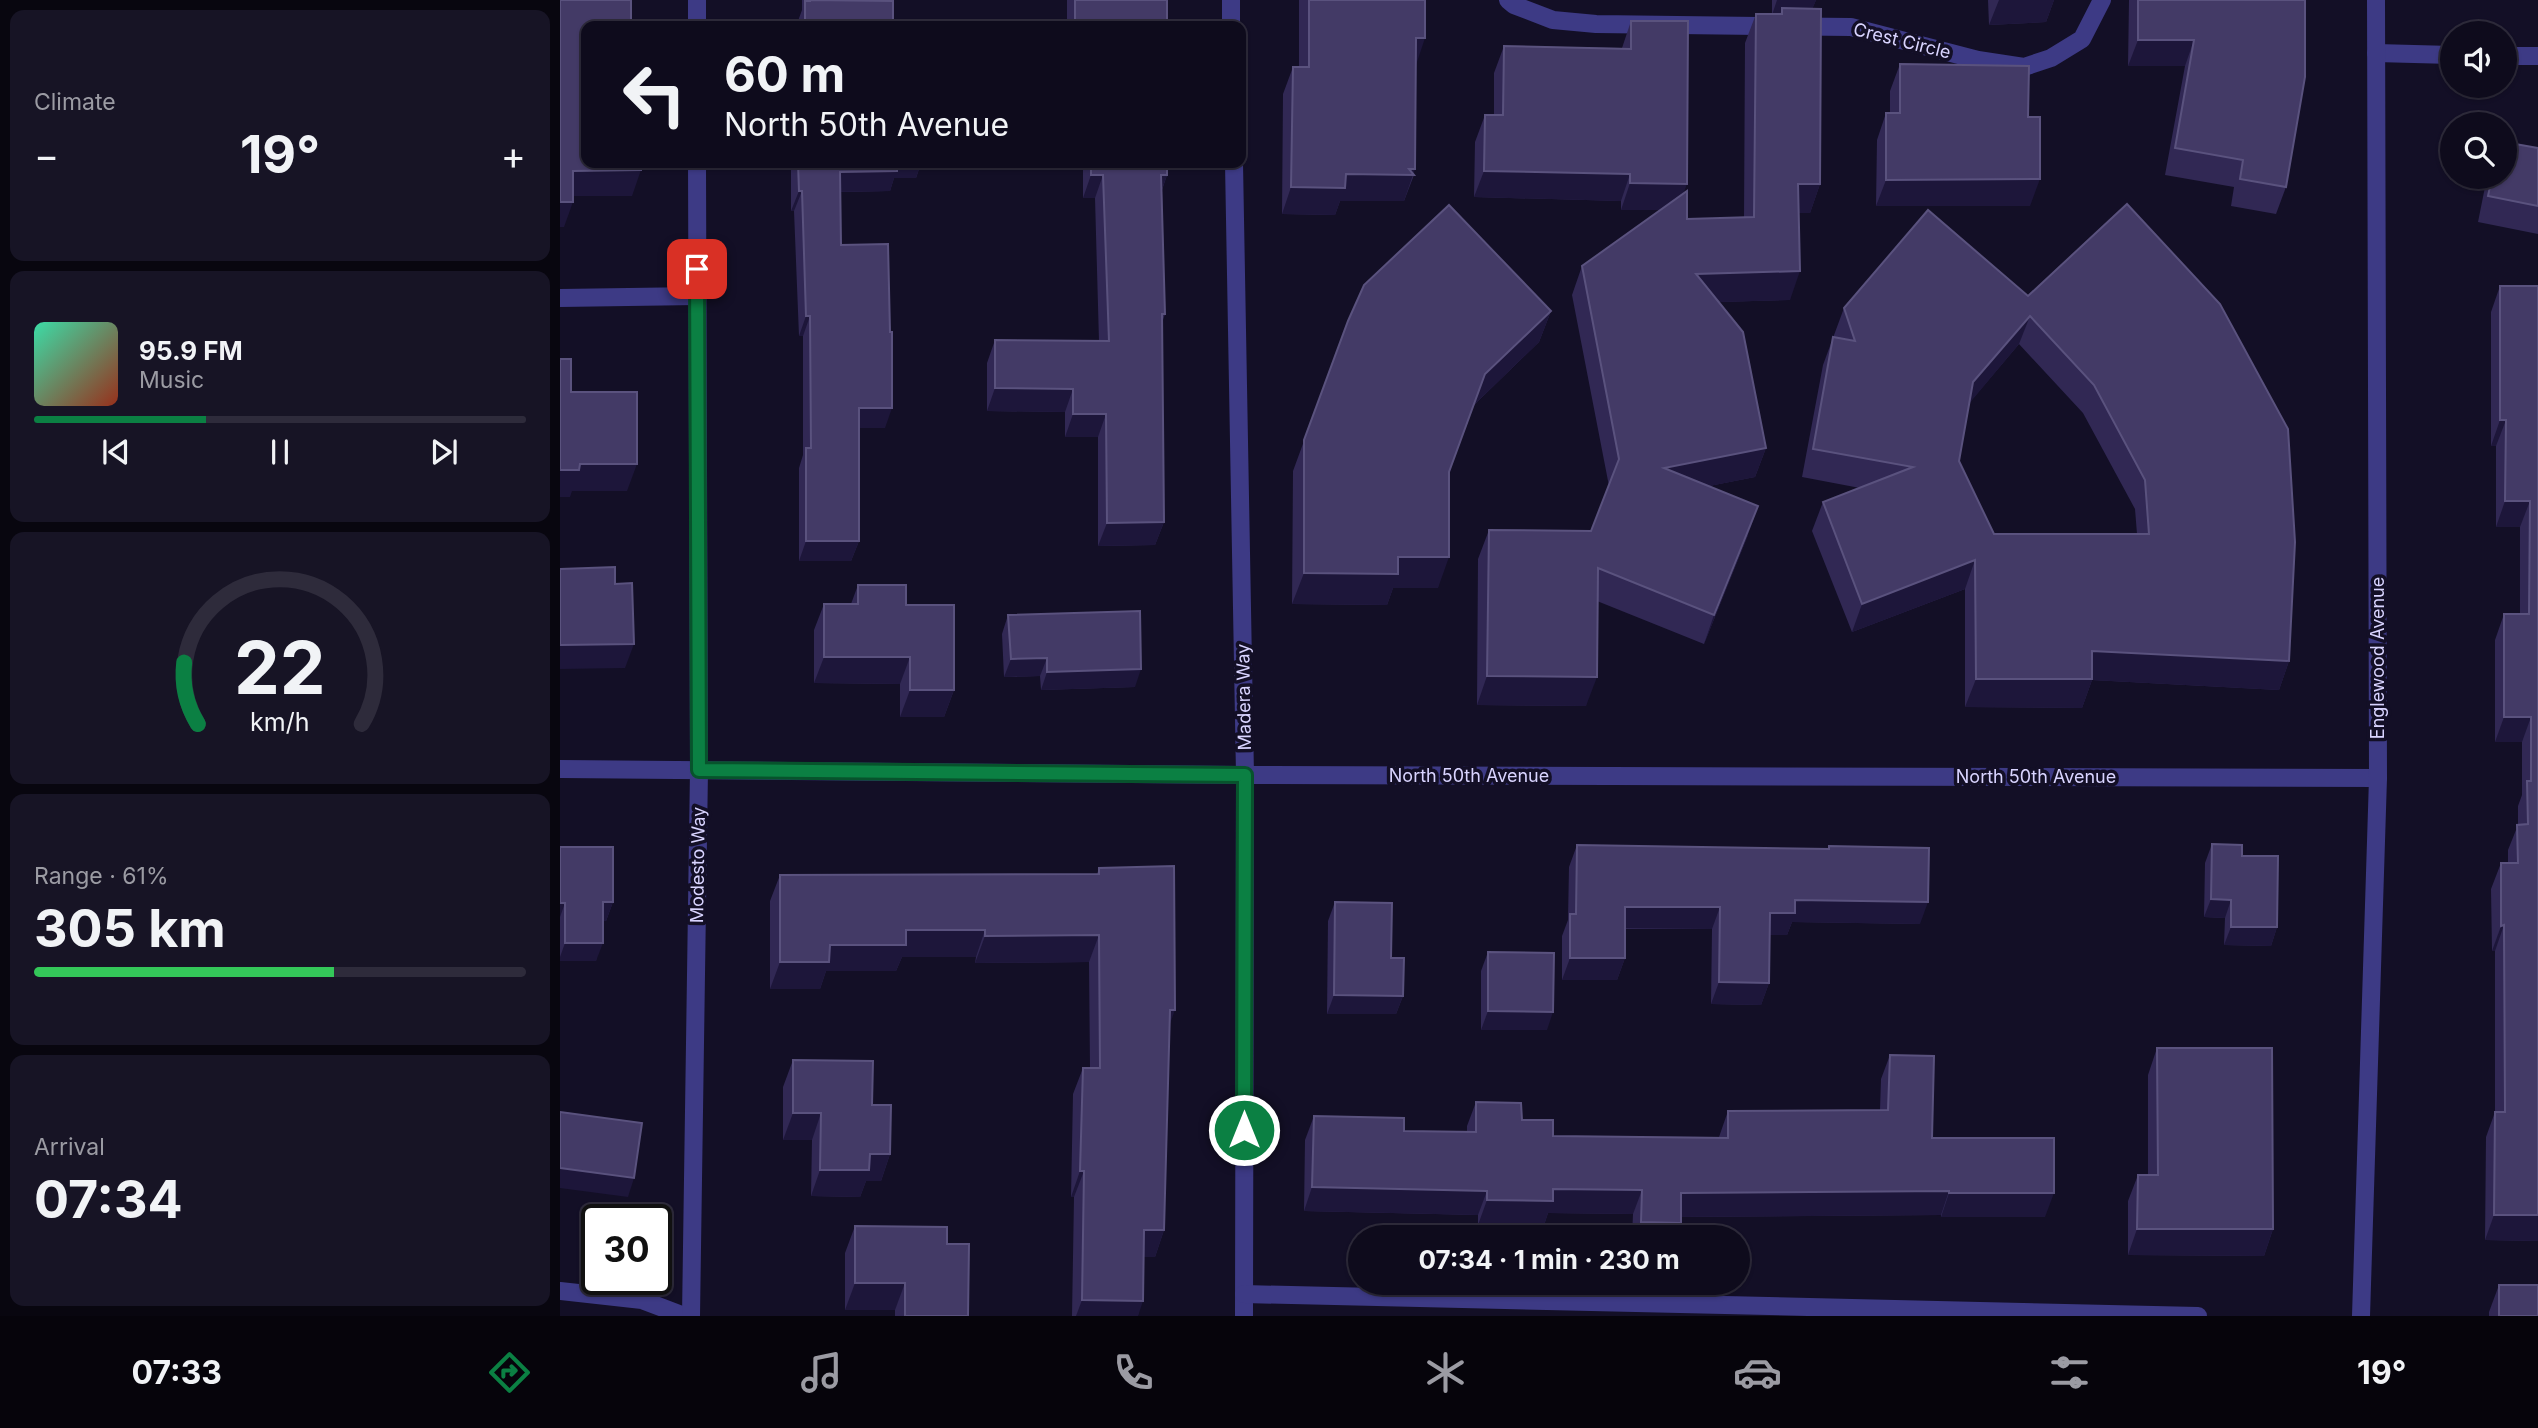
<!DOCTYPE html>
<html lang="en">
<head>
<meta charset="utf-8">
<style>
	:root { --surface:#0e0b1c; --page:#171425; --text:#f1f3f6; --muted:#9b9ba3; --line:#2e2b3b; --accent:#0b8043 }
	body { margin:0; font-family:Inter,sans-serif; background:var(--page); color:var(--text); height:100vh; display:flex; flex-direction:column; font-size:26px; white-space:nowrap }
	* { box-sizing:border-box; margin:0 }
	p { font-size:23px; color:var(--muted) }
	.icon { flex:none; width:38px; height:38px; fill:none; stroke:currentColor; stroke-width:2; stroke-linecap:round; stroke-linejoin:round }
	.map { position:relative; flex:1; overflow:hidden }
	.panel { display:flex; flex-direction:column; gap:10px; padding:10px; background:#08060f; width:560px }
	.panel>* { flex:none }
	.hud { position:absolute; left:21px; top:21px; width:665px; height:147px; border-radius:14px; box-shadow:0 2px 5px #0004,0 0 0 2px var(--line); background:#0e0b1c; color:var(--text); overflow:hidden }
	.controls { position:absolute; left:1880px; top:21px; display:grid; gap:14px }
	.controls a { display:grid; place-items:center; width:77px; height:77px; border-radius:50%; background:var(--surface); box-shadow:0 2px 5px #0004,0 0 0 2px var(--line); font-size:35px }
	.speed { position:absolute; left:21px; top:1204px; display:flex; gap:14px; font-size:35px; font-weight:700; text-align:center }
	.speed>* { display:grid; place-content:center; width:91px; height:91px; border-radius:50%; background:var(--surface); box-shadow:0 2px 5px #0004,0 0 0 2px var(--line); line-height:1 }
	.speed .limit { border:4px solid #111; border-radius:10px; background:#fff; color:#111 }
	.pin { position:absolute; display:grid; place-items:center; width:60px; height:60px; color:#fff; margin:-30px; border-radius:14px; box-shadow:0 4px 10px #0006 }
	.me { position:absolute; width:77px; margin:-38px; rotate:0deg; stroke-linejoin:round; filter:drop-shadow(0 0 5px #0008) }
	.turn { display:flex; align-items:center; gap:24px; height:147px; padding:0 28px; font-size:32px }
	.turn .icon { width:91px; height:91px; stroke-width:2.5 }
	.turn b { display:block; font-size:49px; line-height:60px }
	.big { font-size:52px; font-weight:700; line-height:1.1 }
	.panel .card { flex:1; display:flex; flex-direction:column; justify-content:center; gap:10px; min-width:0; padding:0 24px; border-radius:14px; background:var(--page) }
	.panel .dial { align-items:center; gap:0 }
	.dial svg { height:182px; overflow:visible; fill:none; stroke:var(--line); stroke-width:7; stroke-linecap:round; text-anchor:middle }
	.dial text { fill:var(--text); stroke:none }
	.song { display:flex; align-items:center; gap:21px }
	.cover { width:84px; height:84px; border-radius:10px; background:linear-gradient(135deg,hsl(160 70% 55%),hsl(10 70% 35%)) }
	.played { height:7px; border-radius:4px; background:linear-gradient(90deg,var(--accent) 35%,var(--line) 35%) }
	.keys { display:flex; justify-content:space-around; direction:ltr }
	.heat { display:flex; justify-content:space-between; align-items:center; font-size:38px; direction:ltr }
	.charge { height:10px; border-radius:5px; background:linear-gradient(90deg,#34c759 61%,var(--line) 0) }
	.trip { position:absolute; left:788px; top:1225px; width:402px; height:70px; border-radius:35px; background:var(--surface); box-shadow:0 2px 5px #0004,0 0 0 2px var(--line); font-weight:700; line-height:70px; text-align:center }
	.menu { display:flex; height:112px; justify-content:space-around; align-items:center; background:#06040b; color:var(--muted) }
	.menu .icon { width:49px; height:49px }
	.menu .current { color:var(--accent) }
	.menu b { font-size:32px; color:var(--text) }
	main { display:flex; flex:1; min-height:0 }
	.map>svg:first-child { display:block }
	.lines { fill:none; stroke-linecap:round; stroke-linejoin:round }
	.minor { stroke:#3d3a85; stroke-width:18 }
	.wall { fill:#312854; fill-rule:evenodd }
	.shaded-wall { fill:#1d163a }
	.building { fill:#433a66; stroke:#5a527e; stroke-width:2; fill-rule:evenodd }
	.route-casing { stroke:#07532c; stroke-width:18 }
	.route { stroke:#0b8043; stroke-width:12 }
	.labels { text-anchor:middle; stroke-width:7; stroke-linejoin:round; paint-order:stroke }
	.street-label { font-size:18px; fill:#d9d4ff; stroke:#130f26 }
</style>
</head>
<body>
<main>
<section class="panel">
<div class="card"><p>Climate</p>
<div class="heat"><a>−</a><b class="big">19°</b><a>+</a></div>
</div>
<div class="card">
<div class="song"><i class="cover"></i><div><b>95.9 FM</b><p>Music</p></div></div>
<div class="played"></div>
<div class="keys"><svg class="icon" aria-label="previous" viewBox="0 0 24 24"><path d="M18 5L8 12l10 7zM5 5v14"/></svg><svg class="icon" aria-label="pause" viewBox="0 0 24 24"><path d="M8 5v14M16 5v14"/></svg><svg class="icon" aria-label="next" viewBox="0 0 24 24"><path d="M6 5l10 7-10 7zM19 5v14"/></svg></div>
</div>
<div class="card dial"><svg viewBox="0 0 100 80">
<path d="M14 69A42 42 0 1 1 86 69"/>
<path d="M14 69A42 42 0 0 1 8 42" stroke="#0b8043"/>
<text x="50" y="56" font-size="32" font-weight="700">22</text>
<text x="50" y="72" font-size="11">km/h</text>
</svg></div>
<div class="card"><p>Range · 61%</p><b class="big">305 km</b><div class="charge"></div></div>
<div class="card"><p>Arrival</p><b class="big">07:34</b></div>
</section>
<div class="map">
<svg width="1978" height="1316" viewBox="0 0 1978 1316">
	<rect width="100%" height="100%" fill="#130f26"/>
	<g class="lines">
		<!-- minor -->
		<g class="minor">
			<polyline points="137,0 137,26"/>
			<polyline points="671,0 671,26"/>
			<polyline points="948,0 954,5 993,20 1036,24 1291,27 1418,60 1464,67 1491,58 1522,39 1542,0"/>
			<polyline points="1816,53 1892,55"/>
			<polyline points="1944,56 1978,56"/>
			<polyline points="674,163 685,775 684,1316"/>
			<polyline points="0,298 137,296"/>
			<polyline points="0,769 685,775 1818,778"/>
			<polyline points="0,1291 82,1300 124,1316"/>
			<polyline points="684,1294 1638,1316"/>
			<polyline points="131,1316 139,770 137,163"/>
			<polyline points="1801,1316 1818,778 1816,0"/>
		</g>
	</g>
	<!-- wall -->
	<g class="wall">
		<polygon points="242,0 302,0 302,1 333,26 238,26 238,21 242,10"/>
		<rect x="507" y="0" width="100" height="26"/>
		<polygon points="739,0 865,0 856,65 854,175 844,201 780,201 775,215 722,214 723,94 733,67 739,67"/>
		<polygon points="1212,0 1256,0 1252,9 1260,184 1250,213 1239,213 1230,300 1159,302 1206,448 1195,477 1149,486 1188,535 1144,644 1037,601 1026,706 917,705 918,559 929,530 1031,531 1049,486 1012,295 1022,266 1100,210 1061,210 1061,201 914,197 915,142 925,115 934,115 934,73 944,46 1062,48 1071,21 1123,194 1127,219 1184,218 1185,43 1196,14 1212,14"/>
		<polygon points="1428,0 1494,0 1486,22 1429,25"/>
		<polygon points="1569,0 1745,0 1726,187 1716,214 1671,206 1674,187 1605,175 1625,66 1568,66"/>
		<polygon points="1340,64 1468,117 1470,206 1316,206 1317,140 1326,113 1330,113 1330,91"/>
		<polygon points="1978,148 1978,234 1918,222 1927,177 1944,177"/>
		<polygon points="231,163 361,163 356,178 334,178 330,191 281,192 281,245 325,428 299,428 299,541 291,561 239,561 239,468 243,455 243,336 239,336 234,211 231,211"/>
		<polygon points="523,163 607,163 607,175 602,190 605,314 602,323 604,522 595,545 538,546 538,437 505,437 505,412 427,411 427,363 435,340 539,341 535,198 523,198"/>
		<path d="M1567 204 1729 661 1719 690 1532 680 1522 708 1405 707V589L1292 632 1252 531 1263 502 1300 488 1242 477 1263 365 1284 308 1468 296ZM1459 344 1523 413 1575 509 1577 534H1434L1399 461 1409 403Z"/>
		<polygon points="1940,286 1978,286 1978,1241 1925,1240 1926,1137 1935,1112 1935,951 1932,951 1931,889 1941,863 1948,863 1948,850 1958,825 1958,806 1962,795 1962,742 1935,742 1935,640 1944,614 1960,614 1960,527 1936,527 1936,446 1931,446 1931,312"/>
		<polygon points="991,311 979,342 914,405 889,473 878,588 833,588 827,605 732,604 733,471 788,321"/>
		<polygon points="298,585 346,605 394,690 384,717 340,717 340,684 254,683 254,630 264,604 291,604"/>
		<polygon points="448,615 575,687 481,690 480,676 444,677 442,634"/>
		<polygon points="1652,844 1682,856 1717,927 1711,946 1664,945 1665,918 1644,917 1645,863"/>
		<polygon points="1017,845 1268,849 1269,846 1360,924 1232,922 1227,935 1210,935 1209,983 1201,1005 1151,1004 1152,929 1065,929 1065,958 1057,980 1002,980 1002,936 1008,920 1009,867"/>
		<polygon points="0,847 53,902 46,921 43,921 36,961 0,961"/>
		<polygon points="539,868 609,1026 604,1230 595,1257 584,1257 578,1316 512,1316 514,1197 511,1197 513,1094 523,1068 530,1068 529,962 415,963 416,957 342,957 336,971 266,971 260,989 210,989 210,901 220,875 537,874"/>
		<polygon points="775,902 831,958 843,996 836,1014 767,1014 768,921"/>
		<polygon points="928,952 987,1030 921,1030 921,971"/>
		<polygon points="1597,1048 1713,1229 1704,1256 1568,1255 1568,1201 1578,1175 1588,1175 1588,1075"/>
		<polygon points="1330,1055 1372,1138 1485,1217 1381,1217 1381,1215 1121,1217 1121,1223 1116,1237 1072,1237 1073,1214 988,1213 984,1225 918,1225 918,1215 744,1211 745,1140 754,1116 844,1131 907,1132 907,1126 916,1102 962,1120 993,1136 1159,1137 1168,1111 1320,1110 1321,1079"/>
		<polygon points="233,1060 312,1105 330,1154 321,1181 306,1181 300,1197 251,1196 252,1140 223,1140 223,1087"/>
		<polygon points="295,1226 387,1244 408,1316 335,1316 335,1310 285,1310 285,1253"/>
		<polygon points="1939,1285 1978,1316 1929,1316 1929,1312"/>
	</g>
	<!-- shaded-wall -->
	<g class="shaded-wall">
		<polygon points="1217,0 1256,0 1250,15 1222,8 1220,15 1212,15"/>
		<polygon points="1439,0 1494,0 1486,22 1429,25"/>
		<polygon points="856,38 865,38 856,65"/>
		<polygon points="1578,40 1634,40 1625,66 1568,66"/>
		<polygon points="335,163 361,163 356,178 334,178 330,191 273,192 280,172"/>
		<polygon points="849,169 855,169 844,201 780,201 775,215 722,214 731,187 786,174"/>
		<polygon points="81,170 72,196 4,196 13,171"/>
		<polygon points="924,171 1070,174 1061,201 914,197"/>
		<polygon points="531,175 543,175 535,198 523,198"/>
		<polygon points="601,175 607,175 599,198"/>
		<polygon points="1480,179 1470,206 1316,206 1326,180"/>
		<polygon points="1070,183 1127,184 1117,210 1061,210"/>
		<polygon points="1238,184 1260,184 1250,213 1227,213"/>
		<polygon points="239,191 242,191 234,211 231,211"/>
		<polygon points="0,202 13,202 4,227 0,227"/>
		<polygon points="1240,271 1230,300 1126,303 1136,274"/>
		<polygon points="991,311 979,342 914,405 925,374"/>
		<polygon points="246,316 250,316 243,336 239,336"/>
		<polygon points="1470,316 1459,344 1403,411 1413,382"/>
		<polygon points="435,388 513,389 505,412 427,411"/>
		<polygon points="299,408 332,408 325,428 292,428"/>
		<polygon points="513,414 546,414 538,437 505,437"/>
		<polygon points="1940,420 1946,420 1936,446 1931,446"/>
		<polygon points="1206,448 1195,477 1094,497 1104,468"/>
		<polygon points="20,464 77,464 67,491 12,491 10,497 0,497 0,470"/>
		<polygon points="1945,501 1970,501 1960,527 1936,527"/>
		<polygon points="1198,506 1188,535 1144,644 1154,615"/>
		<polygon points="604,522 595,545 538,546 547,523"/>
		<polygon points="246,541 299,541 291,561 239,561"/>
		<polygon points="838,557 889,557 878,588 833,588 827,605 732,604 744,573"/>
		<polygon points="1415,560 1405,589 1292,632 1302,604"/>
		<polygon points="74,644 65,668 0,669 0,645"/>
		<polygon points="1532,651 1729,661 1719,690 1532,680 1522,708 1405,707 1416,679"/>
		<polygon points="264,657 350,657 340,684 254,683"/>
		<polygon points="487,658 480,676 444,677 451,659"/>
		<polygon points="581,669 575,687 481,690 487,672"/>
		<polygon points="927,676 1037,677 1026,706 917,705"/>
		<polygon points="350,690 394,690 384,717 340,717"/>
		<polygon points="1944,717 1971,717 1962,742 1935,742"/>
		<polygon points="1651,899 1671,900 1665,918 1644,917"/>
		<polygon points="1235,900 1368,902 1360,924 1232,922 1227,935 1202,935 1210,913"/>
		<polygon points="43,902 53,902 46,921 36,921"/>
		<polygon points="0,903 5,903 0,917"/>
		<polygon points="1065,907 1160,907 1152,929 1057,928"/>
		<polygon points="1944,925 1935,951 1932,951 1941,926"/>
		<polygon points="1671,927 1717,927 1711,946 1664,945"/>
		<polygon points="346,930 425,930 416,957 342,957 336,971 266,971 260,989 210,989 220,962 270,945"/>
		<polygon points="539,935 529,962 415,963 425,936"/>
		<polygon points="5,943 43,943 36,961 0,961 0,957"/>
		<polygon points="1010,958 1065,958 1057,980 1002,980"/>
		<polygon points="1159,982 1209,983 1201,1005 1151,1004"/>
		<polygon points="774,995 843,996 836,1014 767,1014"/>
		<polygon points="610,1010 615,1010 605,1037"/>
		<polygon points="928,1011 993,1012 987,1030 921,1030"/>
		<polygon points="233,1113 261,1113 252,1140 223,1140"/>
		<polygon points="310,1154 330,1154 321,1181 306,1181 300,1197 251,1196 260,1170"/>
		<polygon points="0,1168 74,1178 68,1197 0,1188"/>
		<polygon points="520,1171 524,1171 514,1197 511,1197"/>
		<polygon points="752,1187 927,1191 918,1215 744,1211"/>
		<polygon points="993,1189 1082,1190 1073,1214 988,1213 984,1225 918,1225 927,1200"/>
		<polygon points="1389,1191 1381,1215 1113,1217 1121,1193"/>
		<polygon points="1389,1193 1494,1193 1485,1217 1381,1217"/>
		<polygon points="1934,1215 1978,1215 1978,1241 1925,1240"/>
		<polygon points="1081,1222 1121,1223 1116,1237 1075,1237"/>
		<polygon points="1577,1229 1713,1229 1704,1256 1568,1255"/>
		<polygon points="584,1230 604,1230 595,1257 575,1257"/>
		<polygon points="295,1283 345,1283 335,1310 285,1310"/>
		<polygon points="522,1300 583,1301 578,1316 516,1316"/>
	</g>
	<!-- building -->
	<g class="building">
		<polygon points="0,0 71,0 71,26 26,26 26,163 81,163 81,170 13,171 13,202 0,202"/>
		<polygon points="250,0 333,1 333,26 245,26 245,1 250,1"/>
		<rect x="515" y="0" width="92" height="26"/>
		<polygon points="749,0 865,0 865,38 856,38 855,169 849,169 854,175 786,174 785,188 731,187 733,67 749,67"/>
		<polygon points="1578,0 1745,0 1745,77 1726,187 1680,179 1683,160 1615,148 1634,40 1578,40"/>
		<polygon points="1222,8 1261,9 1260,184 1238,184 1240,271 1136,274 1183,332 1206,448 1104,468 1198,506 1154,615 1038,568 1037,677 927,676 929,530 1031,531 1059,459 1022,266 1127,191 1127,219 1194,217 1196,14 1222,14"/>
		<polygon points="1071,21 1128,21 1127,184 1070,183 1070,174 924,171 925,115 943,115 944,46 1071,49"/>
		<polygon points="1340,64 1469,66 1468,117 1480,117 1480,179 1326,180 1326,113 1340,113"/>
		<polygon points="1944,142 1978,148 1978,206 1928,196 1932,177 1944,177"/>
		<polygon points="238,163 337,163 337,171 280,172 281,245 328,244 330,332 332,332 332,408 299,408 299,541 246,541 246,448 251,448 250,316 246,316 242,191 239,191"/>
		<polygon points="531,163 607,163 607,175 601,175 605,314 602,314 604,522 547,523 546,414 513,414 513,389 435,388 435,340 549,341 543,175 531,175"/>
		<path d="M1567 204 1660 304 1728 429 1735 542 1729 661 1532 651V679H1416L1415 560 1302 604 1263 502 1353 467 1253 449 1273 337 1295 341 1284 308 1368 210 1468 296ZM1470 316 1534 385 1585 480 1589 534H1434L1399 461 1413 382Z"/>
		<polygon points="889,205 991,311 925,374 889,472 889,557 838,557 838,574 744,573 744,440 788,321 804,285"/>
		<polygon points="1940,286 1978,286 1978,1215 1934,1215 1935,1112 1945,1112 1944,925 1941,926 1941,863 1958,863 1957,825 1968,824 1967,781 1971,781 1971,717 1944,717 1944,614 1969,614 1970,501 1945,501 1946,420 1940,420"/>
		<polygon points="0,359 11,359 11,392 77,392 77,464 20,464 19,470 0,470"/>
		<polygon points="55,567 55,584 72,583 74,644 0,645 0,569"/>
		<polygon points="298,585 346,585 346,605 394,605 394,690 350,690 350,657 264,657 264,604 298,604"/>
		<polygon points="580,611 581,669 487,672 487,658 451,659 448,615"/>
		<polygon points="1652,844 1682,845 1682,856 1718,856 1717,927 1671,927 1671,900 1651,899"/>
		<polygon points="1017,845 1269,849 1269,846 1369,848 1368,902 1235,900 1235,913 1210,913 1209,983 1159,982 1160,907 1065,907 1065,958 1010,958 1010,914 1016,914"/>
		<polygon points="0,847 53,847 53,902 43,902 43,943 5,943 5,903 0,903"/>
		<polygon points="614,866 615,1010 610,1010 604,1230 584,1230 583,1301 522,1300 524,1171 520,1171 523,1068 540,1068 539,935 425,936 425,930 346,930 346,945 270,945 269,962 220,962 220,875 539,874 539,868"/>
		<polygon points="775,902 832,903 831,958 844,958 843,996 774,995"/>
		<polygon points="928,952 994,953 993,1012 928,1011"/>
		<polygon points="1597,1048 1712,1048 1713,1229 1577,1229 1578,1175 1598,1175"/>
		<polygon points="1330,1055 1374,1056 1372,1138 1494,1138 1494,1193 1389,1193 1389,1191 1121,1193 1121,1223 1081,1222 1082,1190 993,1189 993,1201 927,1200 927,1191 752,1187 754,1116 844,1118 844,1131 916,1132 916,1102 961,1103 962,1120 993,1120 993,1136 1168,1138 1168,1111 1328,1110"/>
		<polygon points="233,1060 313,1061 312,1105 331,1105 330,1154 310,1154 309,1170 260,1170 261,1113 233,1113"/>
		<polygon points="0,1112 82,1123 74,1178 0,1168"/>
		<polygon points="295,1226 387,1227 387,1244 409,1244 408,1316 345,1316 345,1283 295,1283"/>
		<rect x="1939" y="1285" width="39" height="31"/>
	</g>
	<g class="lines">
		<!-- route casing -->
		<g class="route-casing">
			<polyline id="route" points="137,269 139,770 685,775 684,1130"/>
		</g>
		<!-- route -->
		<use href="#route" class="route"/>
	</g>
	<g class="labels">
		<!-- street labels -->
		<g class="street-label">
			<text transform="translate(1342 41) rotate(14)" y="6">Crest Circle</text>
			<text transform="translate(1818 658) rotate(-90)" y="6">Englewood Avenue</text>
			<text transform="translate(684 697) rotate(-91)" y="6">Madera Way</text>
			<text x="909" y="782">North 50th Avenue</text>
			<text x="1476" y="783">North 50th Avenue</text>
			<text transform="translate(138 865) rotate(-89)" y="6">Modesto Way</text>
		</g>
	</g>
</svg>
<div class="controls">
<a><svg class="icon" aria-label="sound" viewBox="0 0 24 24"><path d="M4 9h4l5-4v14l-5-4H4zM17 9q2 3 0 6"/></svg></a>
<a><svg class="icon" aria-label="search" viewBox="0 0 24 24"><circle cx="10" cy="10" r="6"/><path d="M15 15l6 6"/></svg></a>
</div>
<div class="speed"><div class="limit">30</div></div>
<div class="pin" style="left:137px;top:269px;background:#d93025"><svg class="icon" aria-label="arrive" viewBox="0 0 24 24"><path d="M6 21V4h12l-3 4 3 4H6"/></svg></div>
<svg class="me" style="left:684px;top:1130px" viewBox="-20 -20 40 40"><circle r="17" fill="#0b8043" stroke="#fff" stroke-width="3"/><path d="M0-11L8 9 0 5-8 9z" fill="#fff"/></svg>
<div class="trip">07:34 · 1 min · 230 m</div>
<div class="hud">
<div class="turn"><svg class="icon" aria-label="left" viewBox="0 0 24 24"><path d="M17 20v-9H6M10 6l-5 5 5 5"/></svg><div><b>60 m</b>North 50th Avenue</div></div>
</div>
</div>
</main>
<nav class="menu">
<b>07:33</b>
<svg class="icon current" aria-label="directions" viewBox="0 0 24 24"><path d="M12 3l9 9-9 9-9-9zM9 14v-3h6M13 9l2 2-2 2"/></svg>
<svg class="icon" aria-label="music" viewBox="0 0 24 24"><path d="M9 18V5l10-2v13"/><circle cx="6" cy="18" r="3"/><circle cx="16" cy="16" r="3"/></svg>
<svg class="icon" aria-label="phone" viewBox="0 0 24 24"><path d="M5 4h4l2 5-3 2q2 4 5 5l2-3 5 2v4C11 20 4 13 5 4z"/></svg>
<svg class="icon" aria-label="climate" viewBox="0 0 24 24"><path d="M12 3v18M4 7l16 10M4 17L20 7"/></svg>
<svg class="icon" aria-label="car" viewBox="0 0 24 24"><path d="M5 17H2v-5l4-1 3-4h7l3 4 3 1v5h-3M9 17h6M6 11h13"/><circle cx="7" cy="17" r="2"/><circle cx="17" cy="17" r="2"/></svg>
<svg class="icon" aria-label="filters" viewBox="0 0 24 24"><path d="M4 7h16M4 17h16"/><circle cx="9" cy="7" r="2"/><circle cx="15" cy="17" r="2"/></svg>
<b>19°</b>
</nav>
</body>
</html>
